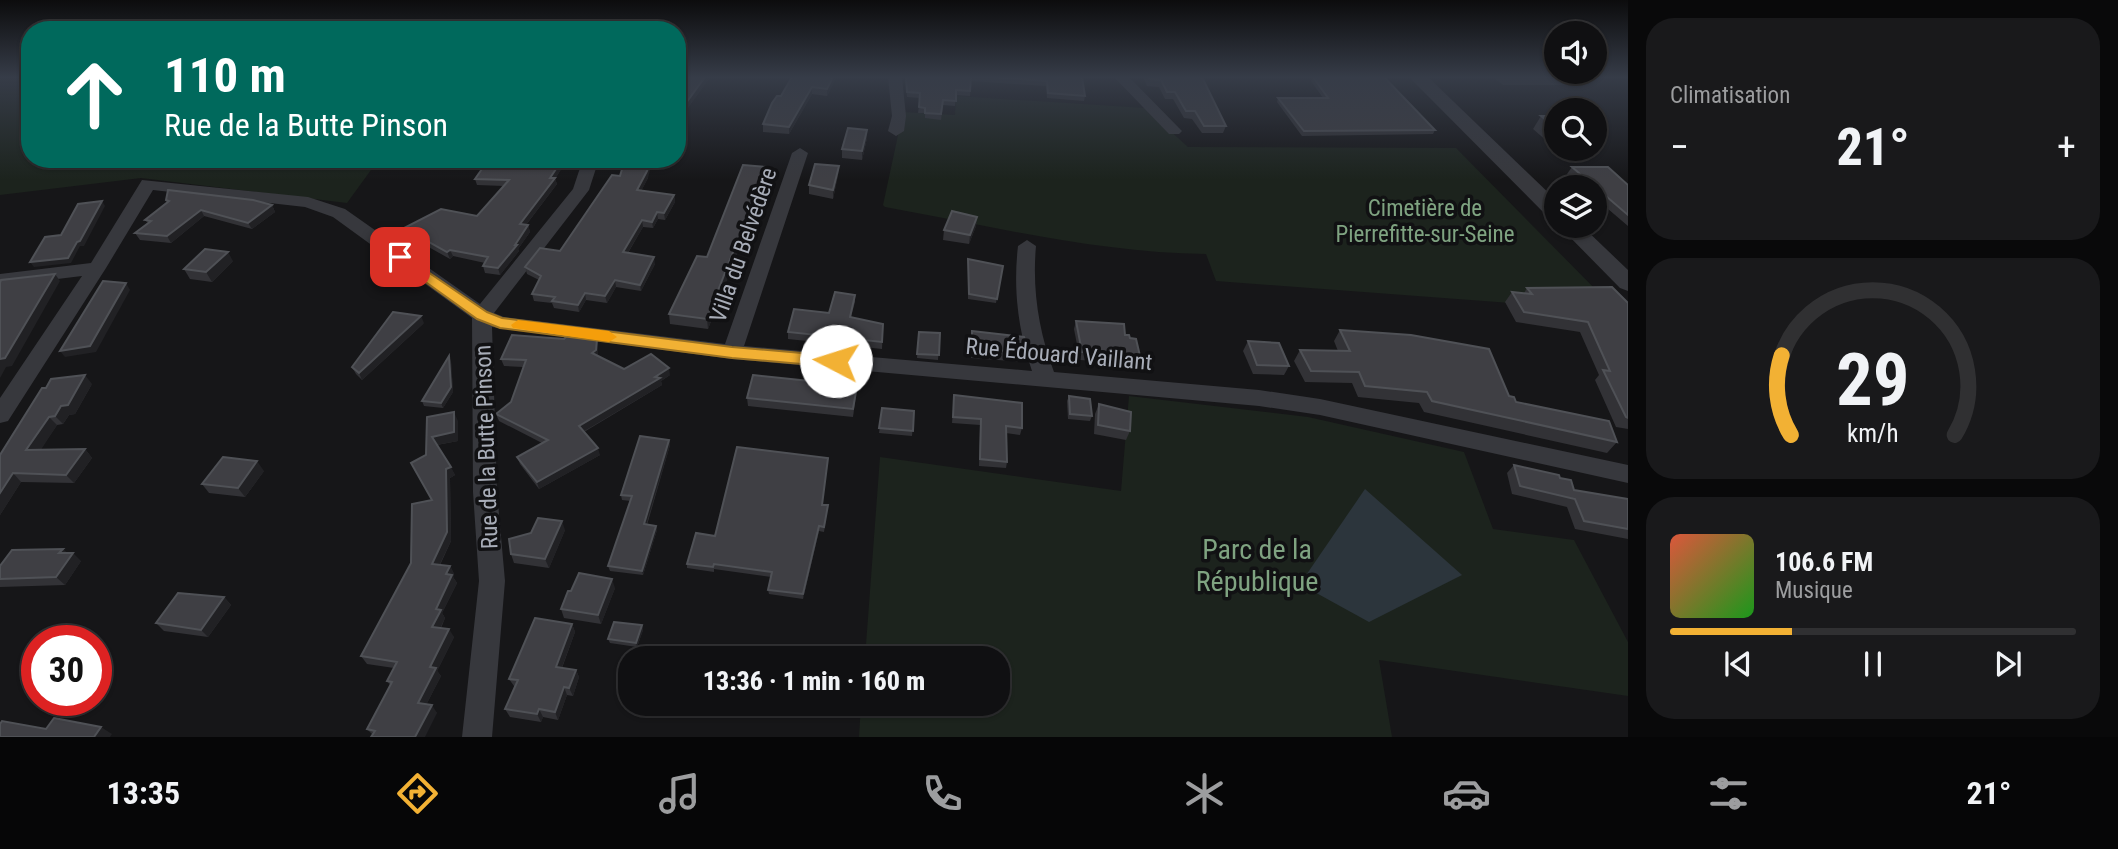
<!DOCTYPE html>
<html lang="fr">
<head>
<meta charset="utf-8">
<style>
	:root { --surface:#101012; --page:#19191b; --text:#f1f3f6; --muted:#9c9d9f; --line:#303032; --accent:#f2b134 }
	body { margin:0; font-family:"Roboto Condensed",sans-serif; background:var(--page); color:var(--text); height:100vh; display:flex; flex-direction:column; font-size:26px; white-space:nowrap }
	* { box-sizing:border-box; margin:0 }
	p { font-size:23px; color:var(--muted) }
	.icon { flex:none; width:38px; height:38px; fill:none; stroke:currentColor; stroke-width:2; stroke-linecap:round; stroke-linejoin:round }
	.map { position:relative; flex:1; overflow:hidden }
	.details { display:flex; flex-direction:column; gap:18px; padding:18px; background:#09090a; width:490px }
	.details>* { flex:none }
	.banner { position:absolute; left:21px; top:21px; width:665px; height:147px; border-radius:28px; box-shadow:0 2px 5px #0004,0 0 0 2px var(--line); background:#00695c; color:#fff; overflow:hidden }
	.buttons { position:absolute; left:1544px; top:21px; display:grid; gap:14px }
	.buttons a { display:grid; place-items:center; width:63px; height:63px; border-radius:50%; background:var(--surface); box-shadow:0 2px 5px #0004,0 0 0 2px var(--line); font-size:35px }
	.speed { position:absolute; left:21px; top:625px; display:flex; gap:14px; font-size:35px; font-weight:700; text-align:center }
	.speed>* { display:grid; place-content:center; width:91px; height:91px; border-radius:50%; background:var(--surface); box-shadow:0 2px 5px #0004,0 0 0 2px var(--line); line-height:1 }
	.speed .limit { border:10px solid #d22; background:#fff; color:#111 }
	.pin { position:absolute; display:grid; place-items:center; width:60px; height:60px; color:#fff; margin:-30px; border-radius:14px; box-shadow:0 4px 10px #0006 }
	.me { position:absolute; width:77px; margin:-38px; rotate:275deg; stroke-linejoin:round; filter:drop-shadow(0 0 5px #0008) }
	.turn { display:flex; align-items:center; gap:24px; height:147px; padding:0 28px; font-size:32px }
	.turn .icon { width:91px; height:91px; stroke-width:2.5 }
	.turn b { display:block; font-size:49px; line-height:60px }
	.big { font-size:52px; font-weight:800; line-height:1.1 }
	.details .widget { flex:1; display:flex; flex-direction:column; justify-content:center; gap:10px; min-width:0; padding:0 24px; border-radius:28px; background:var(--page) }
	.details .dial { align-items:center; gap:0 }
	.dial svg { height:182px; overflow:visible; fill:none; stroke:var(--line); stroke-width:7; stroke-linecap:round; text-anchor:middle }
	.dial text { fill:var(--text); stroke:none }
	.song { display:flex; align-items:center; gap:21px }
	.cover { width:84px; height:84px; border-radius:10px; background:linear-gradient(135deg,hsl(10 70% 55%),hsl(120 70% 35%)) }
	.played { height:7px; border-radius:4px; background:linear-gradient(90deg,var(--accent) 30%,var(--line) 30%) }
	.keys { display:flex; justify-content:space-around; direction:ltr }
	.heat { display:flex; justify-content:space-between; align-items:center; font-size:38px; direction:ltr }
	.trip { position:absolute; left:618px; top:646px; width:392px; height:70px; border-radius:28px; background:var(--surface); box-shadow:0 2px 5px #0004,0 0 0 2px var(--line); font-weight:800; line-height:70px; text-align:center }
	.tab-bar { display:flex; height:112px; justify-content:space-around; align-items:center; background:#060607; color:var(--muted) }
	.tab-bar .icon { width:49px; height:49px }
	.tab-bar .active { color:var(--accent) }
	.tab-bar b { font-size:32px; color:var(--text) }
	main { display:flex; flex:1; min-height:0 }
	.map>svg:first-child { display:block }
	.green { fill:#1c231d }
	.water { fill:#2c353c }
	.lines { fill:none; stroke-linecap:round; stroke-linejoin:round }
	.minor { fill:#37383d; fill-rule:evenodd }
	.tertiary { fill:#37383d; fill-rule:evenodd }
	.wall { fill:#323236 }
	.shaded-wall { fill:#212124 }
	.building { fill:#3f3f44; stroke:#4f5156; stroke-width:2 }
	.route { fill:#f2b134; stroke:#9d7322; stroke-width:2 }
	.slow { fill:#f59e0b }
	.labels { text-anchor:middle; stroke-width:7; stroke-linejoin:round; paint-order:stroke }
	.park-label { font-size:23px; fill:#7fa381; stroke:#111113 }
	.street-label { font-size:23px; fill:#a8adb8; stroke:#111113 }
	.near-park-label { font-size:28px; fill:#7fa381; stroke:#111113 }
</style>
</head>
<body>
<main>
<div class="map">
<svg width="1628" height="737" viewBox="0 0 1628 737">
	<rect width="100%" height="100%" fill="#161618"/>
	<!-- green -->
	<g class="green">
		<polygon points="0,77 30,77 30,159 379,159 347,203 141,178 0,195"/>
		<path d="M956 96 1145 108 1188 147 1456 148 1603 297 1524 304 1216 281 1206 254C1098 253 991 226 885 207L883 205 903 112 955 115Z"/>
		<polygon points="1129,396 1308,417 1464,452 1493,529 1574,540 1628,642 1628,696 1379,660 1392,737 859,737 861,704 998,704 998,658 865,658 880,457 1121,491"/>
	</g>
	<!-- water -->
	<polygon class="water" points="1365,489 1462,575 1369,622 1300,584"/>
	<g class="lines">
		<!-- minor -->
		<g class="minor">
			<polygon points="888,77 902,77 906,116 904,131 896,136 888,131 892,116"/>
			<polygon points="1114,77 1129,77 1179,128 1182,131 1179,134 1169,134"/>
			<path d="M800 148 808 153 744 346 1032 371C1018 330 1013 289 1018 246L1027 240 1036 246C1032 290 1039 332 1054 372L1259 390 1320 399 1628 465V483L1320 415 1259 406 732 359 492 327 497 492 505 581 492 737H462L479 581 473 492 472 318 333 217 305 207 153 190 106 268 8 421 0 423V398L82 276 0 286V274L91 263 142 180 308 197 345 209 480 304 573 189 583 159H599L589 190 494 313 504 317 725 344 792 153Z"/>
		</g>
		<!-- tertiary -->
		<g class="tertiary">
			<polygon points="1409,77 1428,77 1556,200 1556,218 1548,217"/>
			<polygon points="1559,226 1582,226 1628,270 1628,291 1620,288"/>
		</g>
	</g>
	<!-- wall -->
	<g class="wall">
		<polygon points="677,77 710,77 687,109 677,108"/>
		<polygon points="905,77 1082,77 1085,96 1084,101 1047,98 1046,86 971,81 970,96 956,95 955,106 943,105 941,120 925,118 925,113 918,113 920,98 907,97"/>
		<polygon points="1143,77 1202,77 1226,126 1223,133 1202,133 1192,119 1184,118 1173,99 1165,99 1159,87 1147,86"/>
		<polygon points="1313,77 1435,130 1433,134 1302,136 1277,102 1278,98 1323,98 1311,81"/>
		<polygon points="1493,77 1569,77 1564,85 1503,85"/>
		<polygon points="835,80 827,96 812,94 789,134 763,132 763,124 781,96"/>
		<polygon points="1541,116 1556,116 1556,149 1533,129"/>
		<polygon points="867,138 862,160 842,158 842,149"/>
		<polygon points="1556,149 1577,149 1569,160"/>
		<polygon points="562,160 563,166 555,179 557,184 526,225 528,225 530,232 518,249 519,251 500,275 485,273 483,266 485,263 453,256 450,259 407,235 404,228 477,216 504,186 477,185 475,179"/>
		<polygon points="839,166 838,175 833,199 809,194 809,185"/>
		<polygon points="1572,167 1628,185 1628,226 1594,197 1594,187 1583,187 1567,174"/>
		<polygon points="620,176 648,178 641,191 674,195 675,202 665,220 658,219 653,228 643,227 628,253 655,264 641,291 616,287 607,303 586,300 579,312 554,308 552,303 534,301 532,294 539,280 527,274 525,267 560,251"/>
		<polygon points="767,176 708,329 670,324 669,314 707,257"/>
		<polygon points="166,200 272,205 275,212 252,229 204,216 171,243 140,240 135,233 148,223 145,220 167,203"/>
		<polygon points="977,217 976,226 969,244 943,240 944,230"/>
		<polygon points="968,259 1003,266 996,303 968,299"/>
		<polygon points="233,261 212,282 190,279 184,269"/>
		<polygon points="1527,288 1628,303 1628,429 1616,427 1595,380 1599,375 1580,332 1516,322 1505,302 1512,292 1524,293"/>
		<polygon points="855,295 855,302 851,317 883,324 882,349 788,339 788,332 829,313"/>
		<polygon points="1076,321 1125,335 1130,338 1140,356 1137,364 1080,360 1074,329"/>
		<polygon points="424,323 362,380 356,374 352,367"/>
		<polygon points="1340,330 1509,396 1516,402 1617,442 1607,453 1424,412 1419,403 1358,397 1352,383 1305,382 1294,361 1300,350 1338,351 1334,341"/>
		<polygon points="972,331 1029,352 1026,362 971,358 970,340"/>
		<polygon points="919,332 940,333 938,360 917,358"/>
		<polygon points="564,339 597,339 598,346 598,356 624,369 670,375 661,381 662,385 584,432 600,455 539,489 520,464 517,457 542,443 499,421 496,414 511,402 523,367 504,366 501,359"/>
		<polygon points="1248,341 1289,366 1284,375 1253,374 1243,351"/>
		<polygon points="451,361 453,392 443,408 424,406 422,401"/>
		<polygon points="92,384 75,414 69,415 63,424 57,425 40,450 85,449 92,458 74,483 21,482 0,515 0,455"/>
		<polygon points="856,395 853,417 748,406 747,398"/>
		<polygon points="954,395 1022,428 1020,435 1006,433 1007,462 1006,468 979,466 980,425 952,423"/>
		<polygon points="1069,396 1092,416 1090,421 1068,419 1067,401"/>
		<polygon points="1099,404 1130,431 1126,440 1094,434 1095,414"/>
		<polygon points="882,408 914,411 912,436 879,433"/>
		<polygon points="458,421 458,441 437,445 455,475 450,478 451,541 440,565 450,566 454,574 453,577 457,583 442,613 445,618 441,628 454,637 437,671 441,676 426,705 437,713 373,735 367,729 390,685 387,681 394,668 367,664 361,656 411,563 432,500 411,463 426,455"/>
		<polygon points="669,440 670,445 647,525 656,526 657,530 643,575 610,571 608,566 631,501 622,500 621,495"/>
		<polygon points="828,458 822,505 827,510 824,532 819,531 803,599 769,594 768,590 771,577 714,569 714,572 687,568 687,564 715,536"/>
		<polygon points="1514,465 1560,478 1574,490 1628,499 1628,539 1575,529 1567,507 1512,494 1507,473"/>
		<polygon points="264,471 245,497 209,493 202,484"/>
		<polygon points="565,530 549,568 514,563 511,554 531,533"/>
		<polygon points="81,561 65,585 0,587 0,579"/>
		<polygon points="615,588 601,624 564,618 561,609"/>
		<polygon points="224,597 231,605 208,637 164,631 156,623"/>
		<polygon points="572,624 575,632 562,668 576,670 579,677 573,696 567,695 558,720 543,717 541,722 510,717 505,709 515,687 514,686 509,679"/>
		<polygon points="642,625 643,630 637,647 610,643 608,639"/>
	</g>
	<!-- shaded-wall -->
	<g class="shaded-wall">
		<polygon points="705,77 710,77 687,109 686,103"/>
		<polygon points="833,77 835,77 835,80 827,96 827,89"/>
		<polygon points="812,87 812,94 789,134 789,127"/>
		<polygon points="867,130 867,138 862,160 862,151"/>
		<polygon points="651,159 653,159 648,178 638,197 637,190"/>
		<polygon points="562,160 563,166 555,179 557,184 522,230 520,224"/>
		<polygon points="839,166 838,175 833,199 833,190"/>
		<polygon points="766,167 767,176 708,329 707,319"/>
		<polygon points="674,195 675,202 665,220 664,213"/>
		<polygon points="102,201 105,206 84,246 80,246 71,263 34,267 30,262 77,242"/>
		<polygon points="272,205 275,212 252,229 248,223"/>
		<polygon points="201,210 204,216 171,243 167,236"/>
		<polygon points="657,212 658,219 653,228 652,222"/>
		<polygon points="977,217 976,226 969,244 970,235"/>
		<polygon points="642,220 643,227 624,259 623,252"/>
		<polygon points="528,225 530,232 518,249 519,251 500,275 498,268"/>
		<polygon points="450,250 453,256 450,259 447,252"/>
		<polygon points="228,252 233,261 212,282 206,272"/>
		<polygon points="654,257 655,264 641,291 640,285"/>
		<polygon points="55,274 60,281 12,366 6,367 0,378 0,359"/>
		<polygon points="615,280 616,287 607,303 605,296"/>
		<polygon points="126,283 130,290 96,352 65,357 60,351"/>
		<polygon points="585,293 586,300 579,312 578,305"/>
		<polygon points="421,316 424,323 362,380 359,373"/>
		<polygon points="597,339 598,346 598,357 592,353"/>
		<polygon points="449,356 451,361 453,392 443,408 441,403"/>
		<polygon points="669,368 670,375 661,381 662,385 581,433 579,426"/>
		<polygon points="85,375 92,384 75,414 69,415 63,424 55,416"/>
		<polygon points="454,412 458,421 458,441 436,445 432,437"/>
		<polygon points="49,417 57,425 35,459 26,450"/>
		<polygon points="669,440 670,445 645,529 644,524"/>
		<polygon points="598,448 600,455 539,489 537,482"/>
		<polygon points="85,449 92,458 74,483 66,475"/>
		<polygon points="257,461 264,471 245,497 238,488"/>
		<polygon points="451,467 455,475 450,478 451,541 436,572 432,564 446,469"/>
		<polygon points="13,473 21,482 0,515 0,493"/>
		<polygon points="562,521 565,530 549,568 545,559"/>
		<polygon points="656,526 657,530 643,575 642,571"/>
		<polygon points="819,526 819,531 803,599 803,594"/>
		<polygon points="63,549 71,556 73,553 81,561 65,585 56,577 59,553"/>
		<polygon points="450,566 454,574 453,577 457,583 442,613 445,618 437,635 432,627 436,609 446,574"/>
		<polygon points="612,579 615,588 601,624 598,615"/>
		<polygon points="224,597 231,605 208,637 201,630"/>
		<polygon points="572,624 575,632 559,675 556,667"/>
		<polygon points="642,625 643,630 637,647 636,643"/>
		<polygon points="449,629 454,637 437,671 441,676 423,711 418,703 430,667"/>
		<polygon points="576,670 579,677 573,696 569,688"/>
		<polygon points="564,687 567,695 558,720 555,712"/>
		<polygon points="432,705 437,713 425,737 415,737"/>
		<polygon points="539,709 543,717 541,722 537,714"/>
		<polygon points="101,727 112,734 110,737 94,737"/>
	</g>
	<!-- building -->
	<g class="building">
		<polygon points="677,77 705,77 686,103 677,102"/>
		<polygon points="792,77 833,77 827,89 812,87 789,127 763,124 772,103 777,96 781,96"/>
		<polygon points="906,77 971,77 970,91 956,90 956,101 943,100 941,114 925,113 925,108 919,107 920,93 907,92"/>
		<polygon points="989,77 1082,77 1085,96 1048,93 1047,81"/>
		<polygon points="1148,77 1202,77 1226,126 1204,126 1195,111 1186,111 1175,92 1167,92 1161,80 1149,79"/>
		<polygon points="1313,77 1384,77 1435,130 1304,131 1278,98 1328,98"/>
		<polygon points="1541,116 1556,116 1556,128"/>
		<polygon points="848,128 867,130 862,151 842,149"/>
		<polygon points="489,159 562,160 550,178 555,178 520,224 528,225 515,245 517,245 498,268 483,266 488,257 450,250 447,252 404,228 441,209 477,216 509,180 475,179"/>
		<polygon points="625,159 651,159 647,171 637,190 674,195 664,213 657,212 652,222 642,220 623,252 654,257 640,285 615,280 605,296 585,293 578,305 552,301 555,297 532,294 541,276 525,267 540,248 560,251 612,175 620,176"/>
		<polygon points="815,164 839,166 833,190 809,185"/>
		<polygon points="743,165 766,167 707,319 669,314 697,256 707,257"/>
		<polygon points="1572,167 1608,167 1628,185 1628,215"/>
		<polygon points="168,190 253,200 272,205 248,223 201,210 167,236 135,233 151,221 145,220 169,201 166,200"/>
		<polygon points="102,201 80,241 77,242 68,258 30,262 45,237 61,235 78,204"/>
		<polygon points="952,211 977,217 970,235 944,230"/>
		<polygon points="205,249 228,252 206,272 184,269"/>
		<polygon points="968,259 1003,266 997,299 969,294"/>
		<polygon points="55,274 5,358 0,359 0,283 1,280"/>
		<polygon points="103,281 126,283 90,346 60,351"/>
		<polygon points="1612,287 1628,303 1628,418 1626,417 1603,370 1610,371 1588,322 1524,312 1512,292 1532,294 1527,288"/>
		<polygon points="835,292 855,295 850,317 883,324 882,342 788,332 794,309 829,313"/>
		<polygon points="393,312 421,316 359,373 352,367"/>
		<polygon points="1076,321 1124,324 1125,335 1129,335 1130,338 1136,339 1140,356 1082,352"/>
		<polygon points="1340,330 1411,335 1489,349 1509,396 1514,397 1516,402 1609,421 1617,442 1432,401 1427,392 1365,386 1359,372 1311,371 1300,350 1350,351"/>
		<polygon points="972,331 1024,337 1029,352 972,349"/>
		<polygon points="919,332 940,333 939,355 917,354"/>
		<polygon points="569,334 597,339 596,350 592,353 624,369 651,354 669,368 655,377 660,378 579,426 598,448 537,482 517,457 548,440 496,414 511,402 526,360 501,359 512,335 564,339"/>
		<polygon points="1248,341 1279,343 1289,366 1257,365"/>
		<polygon points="449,356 451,387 441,403 422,401"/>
		<polygon points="85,375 68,405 61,406 55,416 49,417 26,450 85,449 66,475 13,473 0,493 0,455 42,388 46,388 51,379"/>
		<polygon points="753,375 857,386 853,409 747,398"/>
		<polygon points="954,395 1022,403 1022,428 1006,426 1007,462 980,459 981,419 953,417"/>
		<polygon points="1069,396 1090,399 1092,416 1070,414"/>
		<polygon points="1099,404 1131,412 1130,431 1098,425"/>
		<polygon points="882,408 914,411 913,431 879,428"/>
		<polygon points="454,412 454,432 432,437 451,467 446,469 447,532 432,564 450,566 446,574 452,575 436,609 441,610 432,627 449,629 430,667 436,668 418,703 432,705 415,737 371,737 375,731 367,729 392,682 387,681 397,662 361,656 411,563 412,504 432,500 411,463 426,455 427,417"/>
		<polygon points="640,436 669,440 644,524 656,526 642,571 608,566 632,496 621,495"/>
		<polygon points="737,447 828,458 822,505 828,505 824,527 819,526 803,594 768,590 772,572 714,564 713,567 687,564 696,533 715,536"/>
		<polygon points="223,457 257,461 238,488 202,484"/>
		<polygon points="1514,465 1559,475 1560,478 1571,480 1574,490 1628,499 1628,529 1584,521 1575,499 1520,486"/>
		<polygon points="538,518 562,521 545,559 511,554 509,539 531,533"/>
		<polygon points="63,549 59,553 73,553 56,577 0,579 0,566 12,550"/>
		<polygon points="579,573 612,579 598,615 561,609 568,591 571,591"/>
		<polygon points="178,593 224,597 201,630 156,623"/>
		<polygon points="535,618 572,624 556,667 576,670 569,688 564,687 555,712 539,709 537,714 505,709 518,680 509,679"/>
		<polygon points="614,622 642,625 636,643 608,639"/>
		<polygon points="54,718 101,727 94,737 0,737 0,724 2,721 46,729"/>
	</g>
	<!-- sky -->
	<linearGradient id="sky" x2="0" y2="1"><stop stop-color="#0c0c0d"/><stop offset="0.43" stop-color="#363c48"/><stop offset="1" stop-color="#363c48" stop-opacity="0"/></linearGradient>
	<rect width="1628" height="180" fill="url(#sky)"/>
	<!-- route -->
	<polygon class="route" points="400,253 487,312 502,318 732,347 836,356 844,361 836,367 732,358 500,328 477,319 395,260 395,254"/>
	<!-- slow -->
	<polygon class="slow" points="518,320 609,331 617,337 609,342 513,328 511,325"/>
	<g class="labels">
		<!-- park labels -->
		<g class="park-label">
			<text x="1425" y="216">Cimetière de<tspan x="1425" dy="26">Pierrefitte-sur-Seine</tspan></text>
		</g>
		<!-- street labels -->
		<g class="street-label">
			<text transform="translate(743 245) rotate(-71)" y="8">Villa du Belvédère</text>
			<text transform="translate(1059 354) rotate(5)" y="8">Rue Édouard Vaillant</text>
			<text transform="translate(486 447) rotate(-92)" y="8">Rue de la Butte Pinson</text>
		</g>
		<!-- near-park labels -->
		<g class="near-park-label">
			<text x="1257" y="559">Parc de la<tspan x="1257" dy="32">République</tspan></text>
		</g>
	</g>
</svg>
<div class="buttons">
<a><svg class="icon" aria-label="sound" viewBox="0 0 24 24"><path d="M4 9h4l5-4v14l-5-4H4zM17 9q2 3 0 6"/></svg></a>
<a><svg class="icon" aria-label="search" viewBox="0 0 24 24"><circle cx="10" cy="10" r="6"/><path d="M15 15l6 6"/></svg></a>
<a><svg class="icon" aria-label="layers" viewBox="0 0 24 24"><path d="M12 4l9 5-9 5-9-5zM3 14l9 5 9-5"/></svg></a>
</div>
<div class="speed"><div class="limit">30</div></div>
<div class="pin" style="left:400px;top:257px;background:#d93025"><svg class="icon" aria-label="arrive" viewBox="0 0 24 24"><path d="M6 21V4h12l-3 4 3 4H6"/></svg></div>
<svg class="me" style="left:836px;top:361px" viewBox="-20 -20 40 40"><circle r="19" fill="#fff"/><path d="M0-13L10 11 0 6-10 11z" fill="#f2b134"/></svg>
<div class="trip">13:36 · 1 min · 160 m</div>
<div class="banner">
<div class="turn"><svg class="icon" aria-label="ahead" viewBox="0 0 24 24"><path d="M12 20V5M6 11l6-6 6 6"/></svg><div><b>110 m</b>Rue de la Butte Pinson</div></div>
</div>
</div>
<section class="details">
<div class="widget"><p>Climatisation</p>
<div class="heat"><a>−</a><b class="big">21°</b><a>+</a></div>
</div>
<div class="widget dial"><svg viewBox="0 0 100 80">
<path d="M14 69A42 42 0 1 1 86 69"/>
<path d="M14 69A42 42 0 0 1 10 34" stroke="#f2b134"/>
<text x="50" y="56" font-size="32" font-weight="700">29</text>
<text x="50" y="72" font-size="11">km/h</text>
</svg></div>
<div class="widget">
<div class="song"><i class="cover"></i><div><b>106.6 FM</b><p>Musique</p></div></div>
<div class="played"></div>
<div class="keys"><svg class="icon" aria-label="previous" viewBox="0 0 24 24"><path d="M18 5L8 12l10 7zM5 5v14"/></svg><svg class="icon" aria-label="pause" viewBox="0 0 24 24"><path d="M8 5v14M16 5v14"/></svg><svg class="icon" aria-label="next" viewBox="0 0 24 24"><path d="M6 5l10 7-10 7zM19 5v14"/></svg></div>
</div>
</section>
</main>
<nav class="tab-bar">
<b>13:35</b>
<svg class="icon active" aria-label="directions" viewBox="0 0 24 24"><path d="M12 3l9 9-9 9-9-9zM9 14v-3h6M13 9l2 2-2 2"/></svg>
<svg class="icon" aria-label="music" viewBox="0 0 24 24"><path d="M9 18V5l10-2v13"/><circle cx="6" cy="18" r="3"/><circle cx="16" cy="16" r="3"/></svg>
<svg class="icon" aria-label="phone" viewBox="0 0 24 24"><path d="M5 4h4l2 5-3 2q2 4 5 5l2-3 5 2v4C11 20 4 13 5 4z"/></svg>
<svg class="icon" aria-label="climate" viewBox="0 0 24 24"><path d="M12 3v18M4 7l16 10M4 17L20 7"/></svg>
<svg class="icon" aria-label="car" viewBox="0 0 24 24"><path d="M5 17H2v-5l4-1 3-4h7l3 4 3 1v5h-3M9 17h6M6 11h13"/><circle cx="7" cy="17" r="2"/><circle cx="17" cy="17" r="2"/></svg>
<svg class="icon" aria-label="filters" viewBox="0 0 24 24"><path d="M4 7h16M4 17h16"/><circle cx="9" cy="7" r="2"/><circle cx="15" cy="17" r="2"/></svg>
<b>21°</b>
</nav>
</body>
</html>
